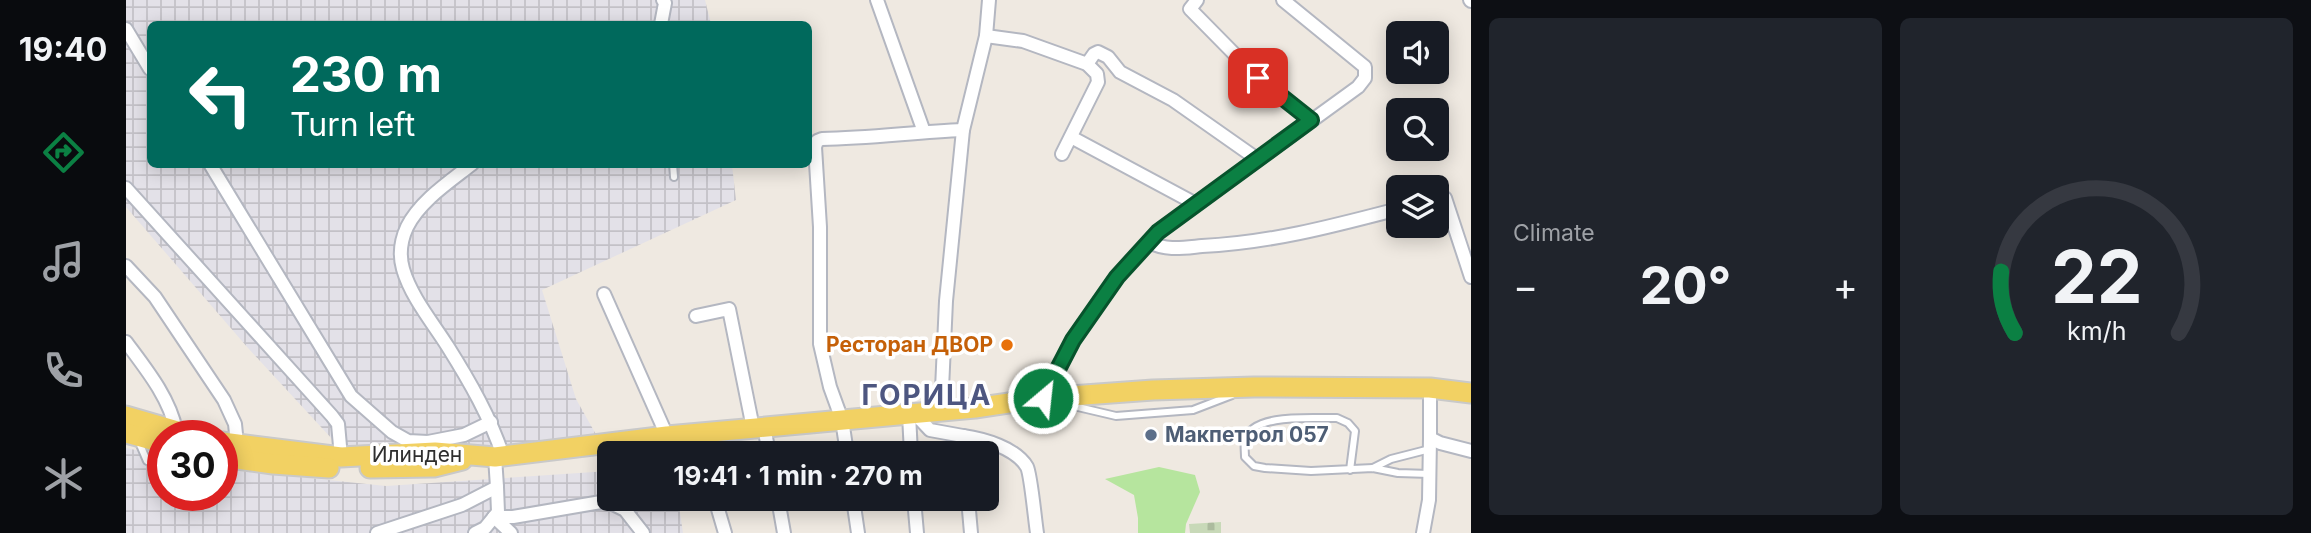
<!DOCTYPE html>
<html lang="en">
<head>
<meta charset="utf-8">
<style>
	:root { --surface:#171b24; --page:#20242c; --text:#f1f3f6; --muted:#9ea1a6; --line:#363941; --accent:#0b8043 }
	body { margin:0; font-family:Inter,sans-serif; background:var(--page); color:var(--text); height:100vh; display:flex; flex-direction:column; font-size:26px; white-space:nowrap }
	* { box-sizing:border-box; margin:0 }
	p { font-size:23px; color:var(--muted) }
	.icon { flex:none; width:38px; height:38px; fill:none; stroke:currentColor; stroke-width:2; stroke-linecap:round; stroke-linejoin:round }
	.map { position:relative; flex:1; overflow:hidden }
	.side { display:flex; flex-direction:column; gap:18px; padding:18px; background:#0d0f14; width:840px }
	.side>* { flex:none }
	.hud { position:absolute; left:21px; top:21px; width:665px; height:147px; border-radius:10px; box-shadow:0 4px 18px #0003; background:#00695c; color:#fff; overflow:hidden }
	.controls { position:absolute; left:1260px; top:21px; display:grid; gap:14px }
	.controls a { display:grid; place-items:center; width:63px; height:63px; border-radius:10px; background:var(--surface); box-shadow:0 4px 18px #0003; font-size:35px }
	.speed { position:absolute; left:21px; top:420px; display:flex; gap:14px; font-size:35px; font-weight:700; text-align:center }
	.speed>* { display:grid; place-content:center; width:91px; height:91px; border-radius:50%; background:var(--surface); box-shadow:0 4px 18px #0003; line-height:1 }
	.speed .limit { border:10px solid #d22; background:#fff; color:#111 }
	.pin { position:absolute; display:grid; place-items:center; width:60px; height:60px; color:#fff; margin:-30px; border-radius:14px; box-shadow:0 4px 10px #0006 }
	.me { position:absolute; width:77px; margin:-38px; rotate:28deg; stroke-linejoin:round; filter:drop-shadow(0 0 5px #0008) }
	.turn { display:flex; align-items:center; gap:24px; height:147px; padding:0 28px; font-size:32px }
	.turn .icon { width:91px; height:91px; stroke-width:2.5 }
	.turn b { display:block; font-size:49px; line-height:60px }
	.big { font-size:52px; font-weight:700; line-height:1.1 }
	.side .widget { flex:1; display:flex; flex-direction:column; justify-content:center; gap:10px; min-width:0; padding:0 24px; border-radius:10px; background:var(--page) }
	.side .dial { align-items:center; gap:0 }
	.dial svg { height:182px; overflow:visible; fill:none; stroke:var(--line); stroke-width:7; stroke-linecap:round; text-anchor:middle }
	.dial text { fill:var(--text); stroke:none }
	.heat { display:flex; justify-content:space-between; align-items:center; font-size:38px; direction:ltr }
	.side .tiles { flex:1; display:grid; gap:18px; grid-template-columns:repeat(2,1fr) }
	.trip { position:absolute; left:471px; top:441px; width:402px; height:70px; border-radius:10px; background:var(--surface); box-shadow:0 4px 18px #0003; font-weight:700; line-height:70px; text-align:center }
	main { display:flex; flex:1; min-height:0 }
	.tab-bar { display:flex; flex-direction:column; width:126px; justify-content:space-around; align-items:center; background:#090b0e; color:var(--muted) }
	.tab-bar .icon { width:49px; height:49px }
	.tab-bar .current { color:var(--accent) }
	.tab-bar b { font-size:32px; color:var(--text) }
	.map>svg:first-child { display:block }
	.industrial { fill:url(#industrial-grid) }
	.grass { fill:#b6e59e }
	.cemetery { fill:url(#cemetery-stones) }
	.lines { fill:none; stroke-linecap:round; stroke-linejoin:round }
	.service-casing { stroke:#b4b7c1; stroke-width:10 }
	.minor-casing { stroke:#b4b7c1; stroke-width:16 }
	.primary-casing { stroke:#c9c9c9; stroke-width:23 }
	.service { stroke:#fff; stroke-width:6 }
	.minor { stroke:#fff; stroke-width:12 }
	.primary { stroke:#f2d163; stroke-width:19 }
	.route-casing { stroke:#07532c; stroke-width:18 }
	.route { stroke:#0b8043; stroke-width:12 }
	.food-dot { fill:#e8710a; stroke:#fff; stroke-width:2.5 }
	.service-dot { fill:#5c6f8a; stroke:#fff; stroke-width:2.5 }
	.labels { text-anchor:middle; stroke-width:7; stroke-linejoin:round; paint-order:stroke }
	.food-label { font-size:21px; font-weight:bold; fill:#c56008; stroke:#fff; text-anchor:end }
	.service-label { font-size:21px; font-weight:bold; fill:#4e5e75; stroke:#fff; text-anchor:start }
	.street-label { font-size:21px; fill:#2e2e2e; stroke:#fff }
	.district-label { font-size:28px; font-weight:bold; letter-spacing:2px; fill:#4d5680; stroke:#fff }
</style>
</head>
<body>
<main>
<nav class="tab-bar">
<b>19:40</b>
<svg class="icon current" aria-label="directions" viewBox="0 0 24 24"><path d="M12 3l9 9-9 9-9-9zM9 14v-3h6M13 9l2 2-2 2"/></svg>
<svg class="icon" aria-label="music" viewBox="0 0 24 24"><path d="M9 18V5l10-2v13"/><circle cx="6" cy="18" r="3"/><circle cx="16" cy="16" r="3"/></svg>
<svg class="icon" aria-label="phone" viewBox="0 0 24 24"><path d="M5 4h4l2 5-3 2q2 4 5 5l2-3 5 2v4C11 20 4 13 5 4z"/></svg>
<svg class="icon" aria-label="climate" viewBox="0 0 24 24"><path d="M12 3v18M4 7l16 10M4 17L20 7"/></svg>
</nav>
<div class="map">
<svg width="1345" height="533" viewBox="0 0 1345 533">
	<defs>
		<pattern id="industrial-grid" width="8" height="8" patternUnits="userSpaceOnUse" patternTransform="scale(1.75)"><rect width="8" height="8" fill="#e3e1e8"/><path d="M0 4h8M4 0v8" fill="none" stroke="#c3c1c7"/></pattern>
		<pattern id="cemetery-stones" width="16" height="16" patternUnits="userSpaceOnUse" patternTransform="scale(1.75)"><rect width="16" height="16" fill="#c8d9b8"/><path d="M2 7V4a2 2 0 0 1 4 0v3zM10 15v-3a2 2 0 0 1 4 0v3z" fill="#acbb9e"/></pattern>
	</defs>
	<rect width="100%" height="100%" fill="#efe9e1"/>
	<!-- industrial -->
	<g class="industrial">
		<polygon points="0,0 579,0 585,24 24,24 24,164 606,165 610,200 416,290 450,399 472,438 370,451 219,453 122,348 0,207"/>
		<polygon points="0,448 37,456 37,495 96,495 96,469 260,486 483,471 483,499 552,499 557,533 0,533"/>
	</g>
	<!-- grass -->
	<polygon class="grass" points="1033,467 1069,475 1074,492 1060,524 1059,533 1012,533 1012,518 1008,495 979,479"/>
	<!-- cemetery -->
	<polygon class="cemetery" points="1095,522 1095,533 1064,533 1063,524"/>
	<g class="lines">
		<!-- service casing -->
		<g class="service-casing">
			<g id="service">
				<polyline points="547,164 548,177"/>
				<polyline points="939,404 990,416 1067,410 1106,395"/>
				<polyline points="12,440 21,461 37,465"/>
				<polyline points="1247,468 1265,459 1304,449"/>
				<path d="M1224 470 1229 431 1222 423 1211 418C1189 419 1127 412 1119 440 1118 445 1119 452 1119 457L1128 466 1139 468 1185 471 1247 468 1272 473 1304 474"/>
			</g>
		</g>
		<!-- minor casing -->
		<g class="minor-casing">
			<g id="minor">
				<polyline points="751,0 798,132"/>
				<polyline points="1071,0 1064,9 1132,78 1185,120"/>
				<polyline points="1344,0 1345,1"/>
				<polyline points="535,24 539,3 537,0"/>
				<polyline points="0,29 24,69"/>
				<polyline points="860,36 897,41 961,64 971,74 972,82 936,154"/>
				<polyline points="961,64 968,54 972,52 982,57 994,72 1047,100 1131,159"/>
				<polyline points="945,137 1070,204"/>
				<polyline points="84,164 225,396 266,432 282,441 302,442 338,435 365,422"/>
				<path d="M346 164C323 182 294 201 281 227 275 240 273 255 277 269 285 297 307 323 322 347 344 382 364 417 377 456"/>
				<polyline points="0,188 206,416 212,424 215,457"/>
				<polyline points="1311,200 1319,198 1345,277"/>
				<path d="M1023 242C1041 251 1056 248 1076 246 1143 243 1207 226 1272 209"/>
				<polyline points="0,266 29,297 98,400 109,424 111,444"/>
				<polyline points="478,294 541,436"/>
				<polyline points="570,316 603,309 627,428"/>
				<path d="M0 342C20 369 43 397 50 430"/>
				<polyline points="1304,388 1304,438 1314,443 1345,451"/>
				<polyline points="917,398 947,340 991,277 1032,232 1232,87 1239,78 1239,67 1157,0"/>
				<polyline points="815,411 820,301 837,130 860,36 863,0"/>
				<polyline points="789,414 804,430 837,436 839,453"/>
				<polyline points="783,415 785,453"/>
				<polyline points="638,427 643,453"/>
				<polyline points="572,433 577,453"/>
				<path d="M837 436C858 439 890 448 901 467 905 475 909 521 911 533"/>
				<path d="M721 453 716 420 704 387 694 344V227L689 147 691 141 696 139C744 138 790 132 837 130"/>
				<polyline points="589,499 599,533"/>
				<polyline points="652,499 658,533"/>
				<polyline points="727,499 732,533"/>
				<polyline points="788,499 791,533"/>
				<polyline points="842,499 845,533"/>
				<polyline points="368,517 387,517 481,501 499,510 517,533"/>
				<polyline points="368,517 385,533"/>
				<polyline points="251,533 336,505 371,487 369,457"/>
				<polyline points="349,533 359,528 372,512 371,487"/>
				<polyline points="1297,533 1303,500 1304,438"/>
			</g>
		</g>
		<!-- primary casing -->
		<g class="primary-casing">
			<g id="primary">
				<polyline points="0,416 69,436"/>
				<polyline points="0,433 37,443"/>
				<polyline points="96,442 215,457 309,452 369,457 541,436 849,408 917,398 1027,390 1128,387 1304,388 1345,393"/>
				<polyline points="96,457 147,464 203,468"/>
				<polyline points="244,468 308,467 336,460"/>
			</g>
		</g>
		<!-- service -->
		<use href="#service" class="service"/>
		<!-- minor -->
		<use href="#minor" class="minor"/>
		<!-- primary -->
		<use href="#primary" class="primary"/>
	</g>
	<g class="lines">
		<!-- route casing -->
		<g class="route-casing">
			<polyline id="route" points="917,398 947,340 991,277 1032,232 1185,120 1132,78"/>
		</g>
		<!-- route -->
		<use href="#route" class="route"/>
	</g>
	<!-- markers -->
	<circle class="food-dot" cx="881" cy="345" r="7"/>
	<circle class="service-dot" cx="1025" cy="435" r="7"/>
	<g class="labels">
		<!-- food labels -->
		<g class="food-label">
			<text x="867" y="352">Ресторан ДВОР</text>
		</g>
		<!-- service labels -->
		<g class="service-label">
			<text x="1039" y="442">Макпетрол 057</text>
		</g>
		<!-- street labels -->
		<g class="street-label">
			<text x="291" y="462">Илинден</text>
		</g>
		<!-- district labels -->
		<g class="district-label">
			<text x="801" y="405">ГОРИЦА</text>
		</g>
	</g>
</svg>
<div class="controls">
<a><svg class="icon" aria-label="sound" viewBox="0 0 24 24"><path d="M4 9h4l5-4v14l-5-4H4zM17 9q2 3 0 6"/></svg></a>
<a><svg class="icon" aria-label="search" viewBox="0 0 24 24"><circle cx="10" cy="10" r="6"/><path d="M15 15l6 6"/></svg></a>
<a><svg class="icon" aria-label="layers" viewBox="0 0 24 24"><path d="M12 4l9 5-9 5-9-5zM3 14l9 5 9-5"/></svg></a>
</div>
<div class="speed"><div class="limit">30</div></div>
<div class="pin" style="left:1132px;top:78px;background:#d93025"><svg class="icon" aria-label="arrive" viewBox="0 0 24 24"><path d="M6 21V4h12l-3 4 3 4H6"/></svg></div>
<svg class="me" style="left:917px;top:398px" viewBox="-20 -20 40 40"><circle r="17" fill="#0b8043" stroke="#fff" stroke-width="3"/><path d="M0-11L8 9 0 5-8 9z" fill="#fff"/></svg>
<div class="trip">19:41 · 1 min · 270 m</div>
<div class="hud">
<div class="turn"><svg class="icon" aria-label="left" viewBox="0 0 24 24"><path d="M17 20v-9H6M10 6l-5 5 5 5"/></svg><div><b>230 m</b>Turn left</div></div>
</div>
</div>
<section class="side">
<div class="tiles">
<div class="widget"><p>Climate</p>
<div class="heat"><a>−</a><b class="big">20°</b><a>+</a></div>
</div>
<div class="widget dial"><svg viewBox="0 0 100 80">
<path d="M14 69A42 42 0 1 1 86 69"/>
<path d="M14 69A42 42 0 0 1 8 42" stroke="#0b8043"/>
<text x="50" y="56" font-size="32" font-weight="700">22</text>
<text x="50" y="72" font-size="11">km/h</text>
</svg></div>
</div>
</section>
</main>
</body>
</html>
